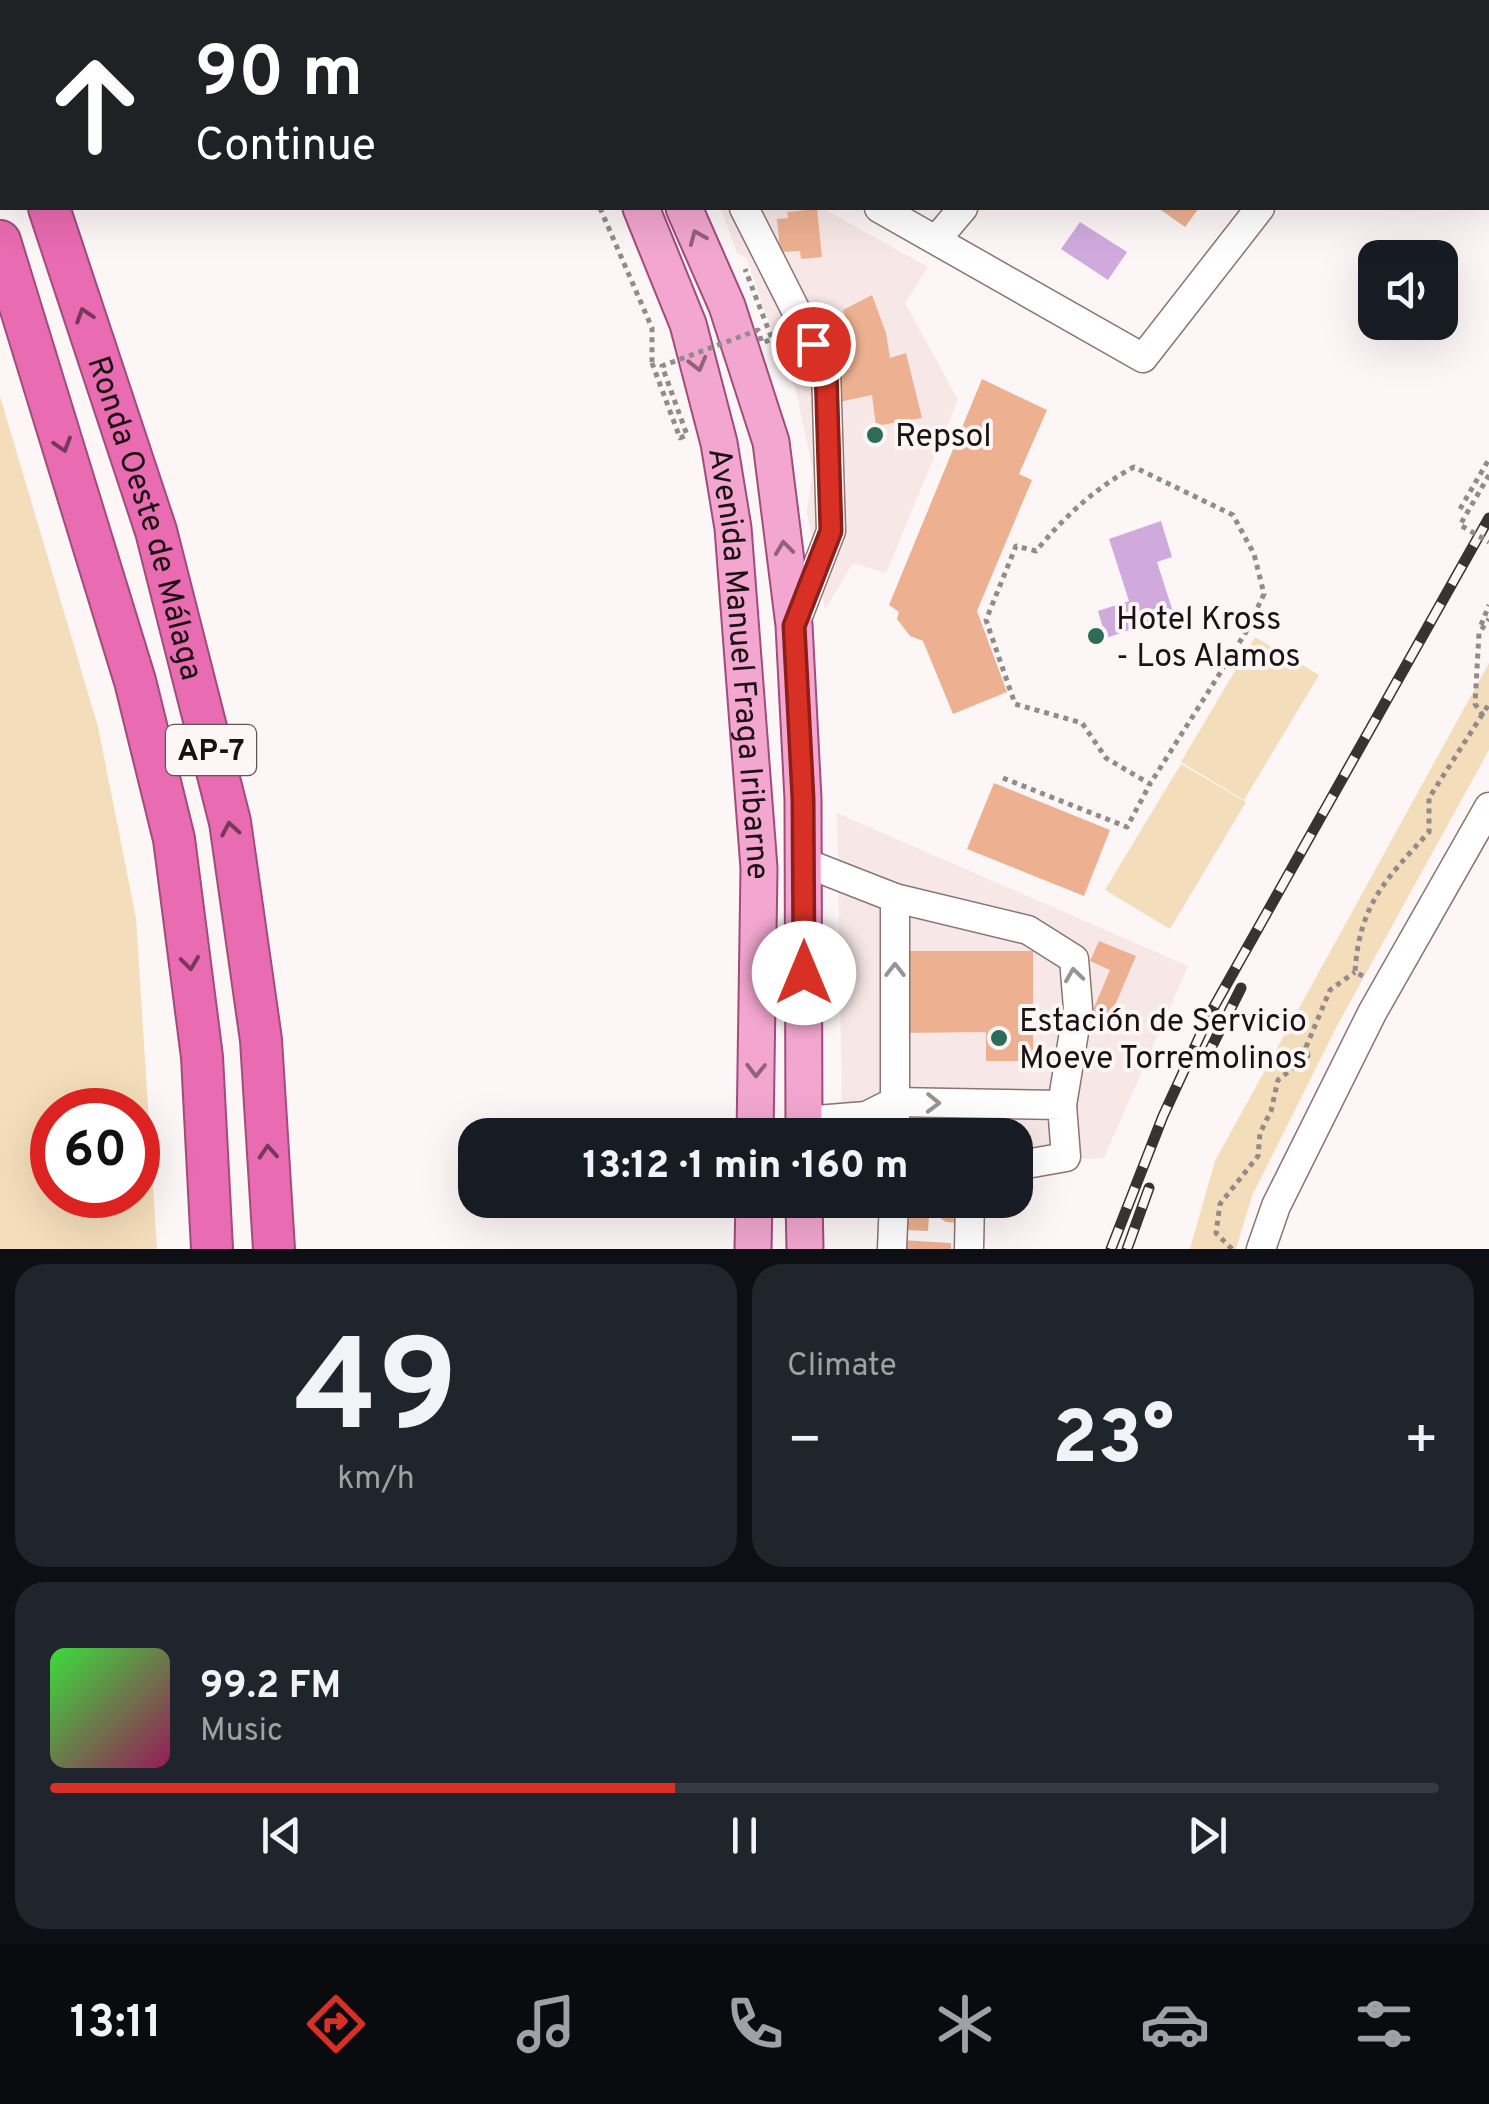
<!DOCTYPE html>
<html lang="en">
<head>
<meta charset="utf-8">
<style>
	:root { --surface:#171b24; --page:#20242c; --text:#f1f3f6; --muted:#9ea1a6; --line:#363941; --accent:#d93025 }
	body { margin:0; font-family:Overpass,sans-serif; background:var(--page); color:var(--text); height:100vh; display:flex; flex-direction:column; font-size:38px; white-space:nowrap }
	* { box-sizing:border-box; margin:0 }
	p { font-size:32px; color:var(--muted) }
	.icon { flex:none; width:55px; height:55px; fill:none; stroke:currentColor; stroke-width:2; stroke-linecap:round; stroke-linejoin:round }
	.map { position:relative; height:1249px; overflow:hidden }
	.sheet { display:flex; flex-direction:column; gap:15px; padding:15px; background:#0d0f14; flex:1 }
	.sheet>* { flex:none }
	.banner { position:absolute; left:0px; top:0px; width:1490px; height:210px; box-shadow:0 10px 40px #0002; background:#202124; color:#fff; overflow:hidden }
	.buttons { position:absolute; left:1358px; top:240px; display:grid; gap:20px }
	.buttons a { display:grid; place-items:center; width:100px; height:100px; border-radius:20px; background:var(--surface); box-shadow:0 10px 40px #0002; font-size:50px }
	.speed { position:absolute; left:30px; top:1088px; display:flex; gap:20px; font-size:50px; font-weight:700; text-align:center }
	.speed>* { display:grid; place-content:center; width:130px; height:130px; border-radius:50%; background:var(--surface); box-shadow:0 10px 40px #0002; line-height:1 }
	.speed .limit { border:15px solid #d22; background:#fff; color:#111 }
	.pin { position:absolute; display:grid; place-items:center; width:85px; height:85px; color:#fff; margin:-42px; border:5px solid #fff; border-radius:50%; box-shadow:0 2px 10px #0007 }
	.me { position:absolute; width:110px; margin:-55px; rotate:0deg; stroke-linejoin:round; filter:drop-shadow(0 0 8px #0008) }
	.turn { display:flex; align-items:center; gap:35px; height:210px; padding:0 30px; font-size:45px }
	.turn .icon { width:130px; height:130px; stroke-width:2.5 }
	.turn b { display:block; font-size:70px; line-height:85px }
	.big { font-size:75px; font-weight:800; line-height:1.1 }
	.sheet .card { flex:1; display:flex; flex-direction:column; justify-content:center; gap:15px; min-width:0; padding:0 35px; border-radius:30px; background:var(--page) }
	.sheet .dial { align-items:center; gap:0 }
	.dial b { font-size:130px; line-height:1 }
	.song { display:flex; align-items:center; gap:30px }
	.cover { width:120px; height:120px; border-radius:15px; background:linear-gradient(135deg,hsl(120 70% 55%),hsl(330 70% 35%)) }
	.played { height:10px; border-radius:5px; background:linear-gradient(90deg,var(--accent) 45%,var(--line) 45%) }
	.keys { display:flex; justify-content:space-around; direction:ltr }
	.heat { display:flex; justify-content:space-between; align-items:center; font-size:55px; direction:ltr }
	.sheet .tiles { flex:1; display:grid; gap:15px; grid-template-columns:1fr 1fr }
	.card:last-child { grid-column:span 2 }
	.trip { position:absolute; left:458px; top:1118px; width:575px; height:100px; border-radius:30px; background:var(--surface); box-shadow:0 10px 40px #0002; font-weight:800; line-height:100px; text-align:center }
	.dock { display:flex; height:160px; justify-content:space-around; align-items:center; background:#090b0e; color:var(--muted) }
	.dock .icon { width:70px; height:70px }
	.dock .current { color:var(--accent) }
	.dock b { font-size:45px; color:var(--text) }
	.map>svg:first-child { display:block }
	.built { fill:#f7e8e7 }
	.green { fill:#f4ddba; fill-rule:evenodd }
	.water { fill:#d0aadd }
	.building { fill:#edb191 }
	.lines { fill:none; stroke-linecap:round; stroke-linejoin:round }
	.minor-casing { stroke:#8d7473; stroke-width:31 }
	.major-casing { stroke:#a14c79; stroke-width:39 }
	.highway-casing { stroke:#a14c79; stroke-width:44 }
	.path { stroke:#938b8b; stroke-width:5; stroke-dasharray:5 5; stroke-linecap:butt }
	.minor { stroke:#fff; stroke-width:28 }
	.major { stroke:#f2a6d0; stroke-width:35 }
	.highway { stroke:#e96bb1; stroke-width:40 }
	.rail-casing { stroke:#3a3131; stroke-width:11 }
	.rail { stroke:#fcf6f6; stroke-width:8; stroke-dasharray:22; stroke-linecap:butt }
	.path-bridge { stroke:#938b8b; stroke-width:5; stroke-dasharray:5 5; stroke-linecap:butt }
	.oneway { stroke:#91637a }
	.oneway2 { stroke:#783959 }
	.oneway3 { stroke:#989494 }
	.route-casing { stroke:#8d1f18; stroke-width:25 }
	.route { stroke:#d93025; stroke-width:18 }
	.poi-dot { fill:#2e6c59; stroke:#fcf6f6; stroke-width:4 }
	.labels { text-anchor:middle; stroke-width:8; stroke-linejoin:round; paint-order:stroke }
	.shield { fill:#fcf6f6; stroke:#5e5656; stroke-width:2.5 }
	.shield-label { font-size:30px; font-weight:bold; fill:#1b1111 }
	.poi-label { font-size:32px; fill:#1b1111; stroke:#fcf6f6; text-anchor:start }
	.street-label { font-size:32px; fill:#1b1111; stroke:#fcf6f6 }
</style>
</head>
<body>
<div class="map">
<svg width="1489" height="1249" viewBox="0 0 1489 1249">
	<rect width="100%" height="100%" fill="#fcf6f6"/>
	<!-- built -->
	<g class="built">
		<polygon points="721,208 822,208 928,267 905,303 958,400 886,573 853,563 825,610 807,512 813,470 789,360 782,359 749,266 746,258 737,253"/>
		<polygon points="837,813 1188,966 1104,1158 1015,1161 1015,1135 856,1135 852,1131 842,1110"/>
	</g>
	<!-- green -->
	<g class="green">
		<path d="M0 396 98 727 136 918 157 1249H0ZM52 1110H138V1195H52Z"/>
		<polygon points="1255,637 1319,675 1244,800 1181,762"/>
		<polygon points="1489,663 1489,750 1337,1026 1252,1196 1236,1249 1190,1249 1215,1161"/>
		<polygon points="1181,764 1246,802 1170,929 1105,890"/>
	</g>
	<!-- water -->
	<g class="water">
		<polygon points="1080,222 1127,252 1108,280 1061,249"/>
		<polygon points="1161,521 1172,557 1157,562 1174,615 1106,638 1098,611 1129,601 1109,539"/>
	</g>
	<!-- building -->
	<g class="building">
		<polygon points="1158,208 1199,208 1185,227"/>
		<polygon points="817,209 822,257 801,259 800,251 780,252 777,219 788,218 787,212"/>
		<polygon points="872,295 886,333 890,358 906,353 922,418 876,426 872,395 816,407 803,341 850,331 843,310"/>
		<polygon points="982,379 1047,410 1019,474 1032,480 977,611 1007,692 953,714 923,641 910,636 897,619 899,612 889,605"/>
		<polygon points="994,783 1110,830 1084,896 967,849"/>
		<polygon points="1099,941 1136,956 1104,1031 1087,1024 1110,970 1090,961"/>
		<polygon points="901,951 1033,951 1033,1061 986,1061 986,1032 901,1033"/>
		<polygon points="921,1200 959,1200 959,1223 946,1222 928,1210"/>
		<polygon points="906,1215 929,1216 928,1231 905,1230"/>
		<polygon points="900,1240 951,1243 951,1249 899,1249"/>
	</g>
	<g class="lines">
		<!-- minor casing -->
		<g class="minor-casing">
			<g id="minor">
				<polyline points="638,0 640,2"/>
				<polyline points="1166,0 1170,2"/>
				<polyline points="677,2 678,0"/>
				<polyline points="743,2 749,0"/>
				<polyline points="1130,2 1132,0"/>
				<polyline points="1419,2 1421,0"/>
				<polyline points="744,208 826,370 831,531 795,624"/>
				<polyline points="879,208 1143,358 1260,208"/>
				<polyline points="936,240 963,208"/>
				<polyline points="803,862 895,898 895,1135"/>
				<polyline points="895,898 1028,930 1074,959 1078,1008 1062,1105"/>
				<polyline points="804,1121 866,1116 894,1102 1062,1105 1066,1157 1015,1166"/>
				<polyline points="892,1249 894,1200"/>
				<polyline points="969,1249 970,1200"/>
				<polyline points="1261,1249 1276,1206 1372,1013 1489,807"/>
			</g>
		</g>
		<!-- major casing -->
		<g class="major-casing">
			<g id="major">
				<polyline points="530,0 532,2"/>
				<polyline points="583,0 585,2"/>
				<path id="s1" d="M641 208 688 324 719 443 733 528 759 868 755 1135"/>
				<polyline points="684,208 727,306 771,442 794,625 803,799 804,1135"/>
				<polyline points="804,1200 805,1249"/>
				<polyline points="753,1249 754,1200"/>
			</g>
		</g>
		<!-- highway casing -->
		<g class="highway-casing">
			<g id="highway">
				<polyline points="0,42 2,50"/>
				<path id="s2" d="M49 208 156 531 230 822 261 1040 274 1249"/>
				<polyline points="0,241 135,681 174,839 202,1057 212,1249"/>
			</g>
		</g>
		<!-- path -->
		<g class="path">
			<polyline points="600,208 652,328 652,363"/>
			<polyline points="1460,509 1489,459"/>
			<polyline points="1481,625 1489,605"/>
			<polyline points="1483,716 1475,704 1479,633 1489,619"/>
			<path d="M1003 778 1127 827 1150 784 1106 758 1082 723 1015 704 986 620 1016 546 1036 551C1064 517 1095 488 1134 467L1233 515 1254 554 1264 594 1246 632 1150 784"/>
			<path d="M1363 976 1355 972C1359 905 1386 879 1429 832V798L1489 704"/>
			<polyline points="1232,1249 1216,1233 1220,1204 1258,1156 1260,1133 1271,1111 1278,1080 1308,1056 1306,1047 1330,990 1355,972"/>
		</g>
		<!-- minor -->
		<use href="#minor" class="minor"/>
		<!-- major -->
		<use href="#major" class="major"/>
		<!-- highway -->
		<use href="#highway" class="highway"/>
		<!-- rail casing -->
		<g class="rail-casing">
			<g id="rail">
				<polyline points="1203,1064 1241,988"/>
				<polyline points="1111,1249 1163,1116 1211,1012 1489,518"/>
				<polyline points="1127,1249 1149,1188"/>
			</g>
		</g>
		<!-- rail -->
		<use href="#rail" class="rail"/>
		<!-- path-bridge -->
		<g class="path-bridge">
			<polyline points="652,363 680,438 687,435 662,366 758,330 762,343 772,339 745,269"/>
			<polyline points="1489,475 1460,525 1489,542"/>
		</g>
	</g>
	<!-- one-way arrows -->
	<defs><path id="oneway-chevron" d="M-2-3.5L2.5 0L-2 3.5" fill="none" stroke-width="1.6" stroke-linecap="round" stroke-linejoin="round" transform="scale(2.5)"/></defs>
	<g class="oneway">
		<use href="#oneway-chevron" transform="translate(697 237) rotate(-113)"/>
		<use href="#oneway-chevron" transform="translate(698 364) rotate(75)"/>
		<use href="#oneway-chevron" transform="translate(784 548) rotate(-97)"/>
		<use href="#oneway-chevron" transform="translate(756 1070) rotate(91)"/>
	</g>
	<g class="oneway2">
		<use href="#oneway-chevron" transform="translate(84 315) rotate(-108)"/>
		<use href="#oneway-chevron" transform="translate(63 445) rotate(73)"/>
		<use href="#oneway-chevron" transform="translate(230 829) rotate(-100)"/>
		<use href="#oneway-chevron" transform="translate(190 963) rotate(83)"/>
		<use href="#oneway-chevron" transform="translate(268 1152) rotate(-94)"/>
	</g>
	<g class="oneway3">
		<use href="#oneway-chevron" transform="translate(895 970) rotate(-90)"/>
		<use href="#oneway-chevron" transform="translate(1074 975) rotate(-98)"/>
		<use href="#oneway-chevron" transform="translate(933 1103) rotate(1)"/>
	</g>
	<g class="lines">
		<!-- route casing -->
		<g class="route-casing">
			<polyline id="route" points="804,973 803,799 794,626 831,531 826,370 813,344"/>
		</g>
		<!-- route -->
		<use href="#route" class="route"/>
	</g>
	<!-- markers -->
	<g class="poi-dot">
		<circle cx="875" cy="435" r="10"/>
		<circle cx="1096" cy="636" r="10"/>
		<circle cx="999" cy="1038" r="10"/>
	</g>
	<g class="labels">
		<!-- shield labels -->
		<rect class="shield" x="166" y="725" width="90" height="50" rx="8"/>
		<g class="shield-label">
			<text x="211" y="760">AP-7</text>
		</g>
		<!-- poi labels -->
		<g class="poi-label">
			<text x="895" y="446">Repsol</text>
			<text x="1116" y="629">Hotel Kross<tspan x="1116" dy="37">- Los Alamos</tspan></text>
			<text x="1019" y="1031">Estación de Servicio<tspan x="1019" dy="37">Moeve Torremolinos</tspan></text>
		</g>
		<!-- street labels -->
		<g class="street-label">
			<text dy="11" stroke="none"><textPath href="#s2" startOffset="325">Ronda Oeste de Málaga</textPath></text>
			<text dy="11" stroke="none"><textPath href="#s1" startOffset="470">Avenida Manuel Fraga Iribarne</textPath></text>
		</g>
	</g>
</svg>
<div class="buttons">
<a><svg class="icon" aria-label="sound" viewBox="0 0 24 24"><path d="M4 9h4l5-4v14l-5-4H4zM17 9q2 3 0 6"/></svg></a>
</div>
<div class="speed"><div class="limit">60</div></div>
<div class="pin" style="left:813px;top:344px;background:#d93025"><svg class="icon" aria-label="arrive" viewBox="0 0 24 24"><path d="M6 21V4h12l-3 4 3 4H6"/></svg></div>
<svg class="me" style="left:804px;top:973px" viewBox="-20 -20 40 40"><circle r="19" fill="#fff"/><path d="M0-13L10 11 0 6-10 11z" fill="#d93025"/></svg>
<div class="trip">13:12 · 1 min · 160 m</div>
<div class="banner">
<div class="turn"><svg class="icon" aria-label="ahead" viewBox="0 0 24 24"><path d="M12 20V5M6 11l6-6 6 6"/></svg><div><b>90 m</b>Continue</div></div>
</div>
</div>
<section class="sheet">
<div class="tiles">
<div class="card dial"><b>49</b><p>km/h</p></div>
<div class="card"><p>Climate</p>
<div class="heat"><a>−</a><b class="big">23°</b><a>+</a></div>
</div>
<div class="card">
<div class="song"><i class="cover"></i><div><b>99.2 FM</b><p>Music</p></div></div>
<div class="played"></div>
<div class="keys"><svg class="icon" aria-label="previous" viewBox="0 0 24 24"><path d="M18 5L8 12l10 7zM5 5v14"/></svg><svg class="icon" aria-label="pause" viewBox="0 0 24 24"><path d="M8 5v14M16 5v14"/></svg><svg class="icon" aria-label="next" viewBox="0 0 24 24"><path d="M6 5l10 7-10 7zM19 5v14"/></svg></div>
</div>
</div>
</section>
<nav class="dock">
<b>13:11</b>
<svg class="icon current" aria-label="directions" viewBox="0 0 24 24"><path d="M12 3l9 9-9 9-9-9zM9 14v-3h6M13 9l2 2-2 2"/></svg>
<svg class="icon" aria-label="music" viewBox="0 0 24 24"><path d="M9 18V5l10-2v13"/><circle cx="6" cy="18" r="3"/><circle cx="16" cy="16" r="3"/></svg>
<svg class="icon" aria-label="phone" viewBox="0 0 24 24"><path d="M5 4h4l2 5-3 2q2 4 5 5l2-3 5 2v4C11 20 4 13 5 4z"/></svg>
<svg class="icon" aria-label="climate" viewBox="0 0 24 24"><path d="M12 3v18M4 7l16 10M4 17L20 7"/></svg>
<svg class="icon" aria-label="car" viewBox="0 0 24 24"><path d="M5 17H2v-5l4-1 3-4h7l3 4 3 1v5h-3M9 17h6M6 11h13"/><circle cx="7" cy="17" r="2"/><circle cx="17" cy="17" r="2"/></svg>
<svg class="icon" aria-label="filters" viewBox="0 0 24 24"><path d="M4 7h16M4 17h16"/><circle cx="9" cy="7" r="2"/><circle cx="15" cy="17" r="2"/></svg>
</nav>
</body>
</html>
